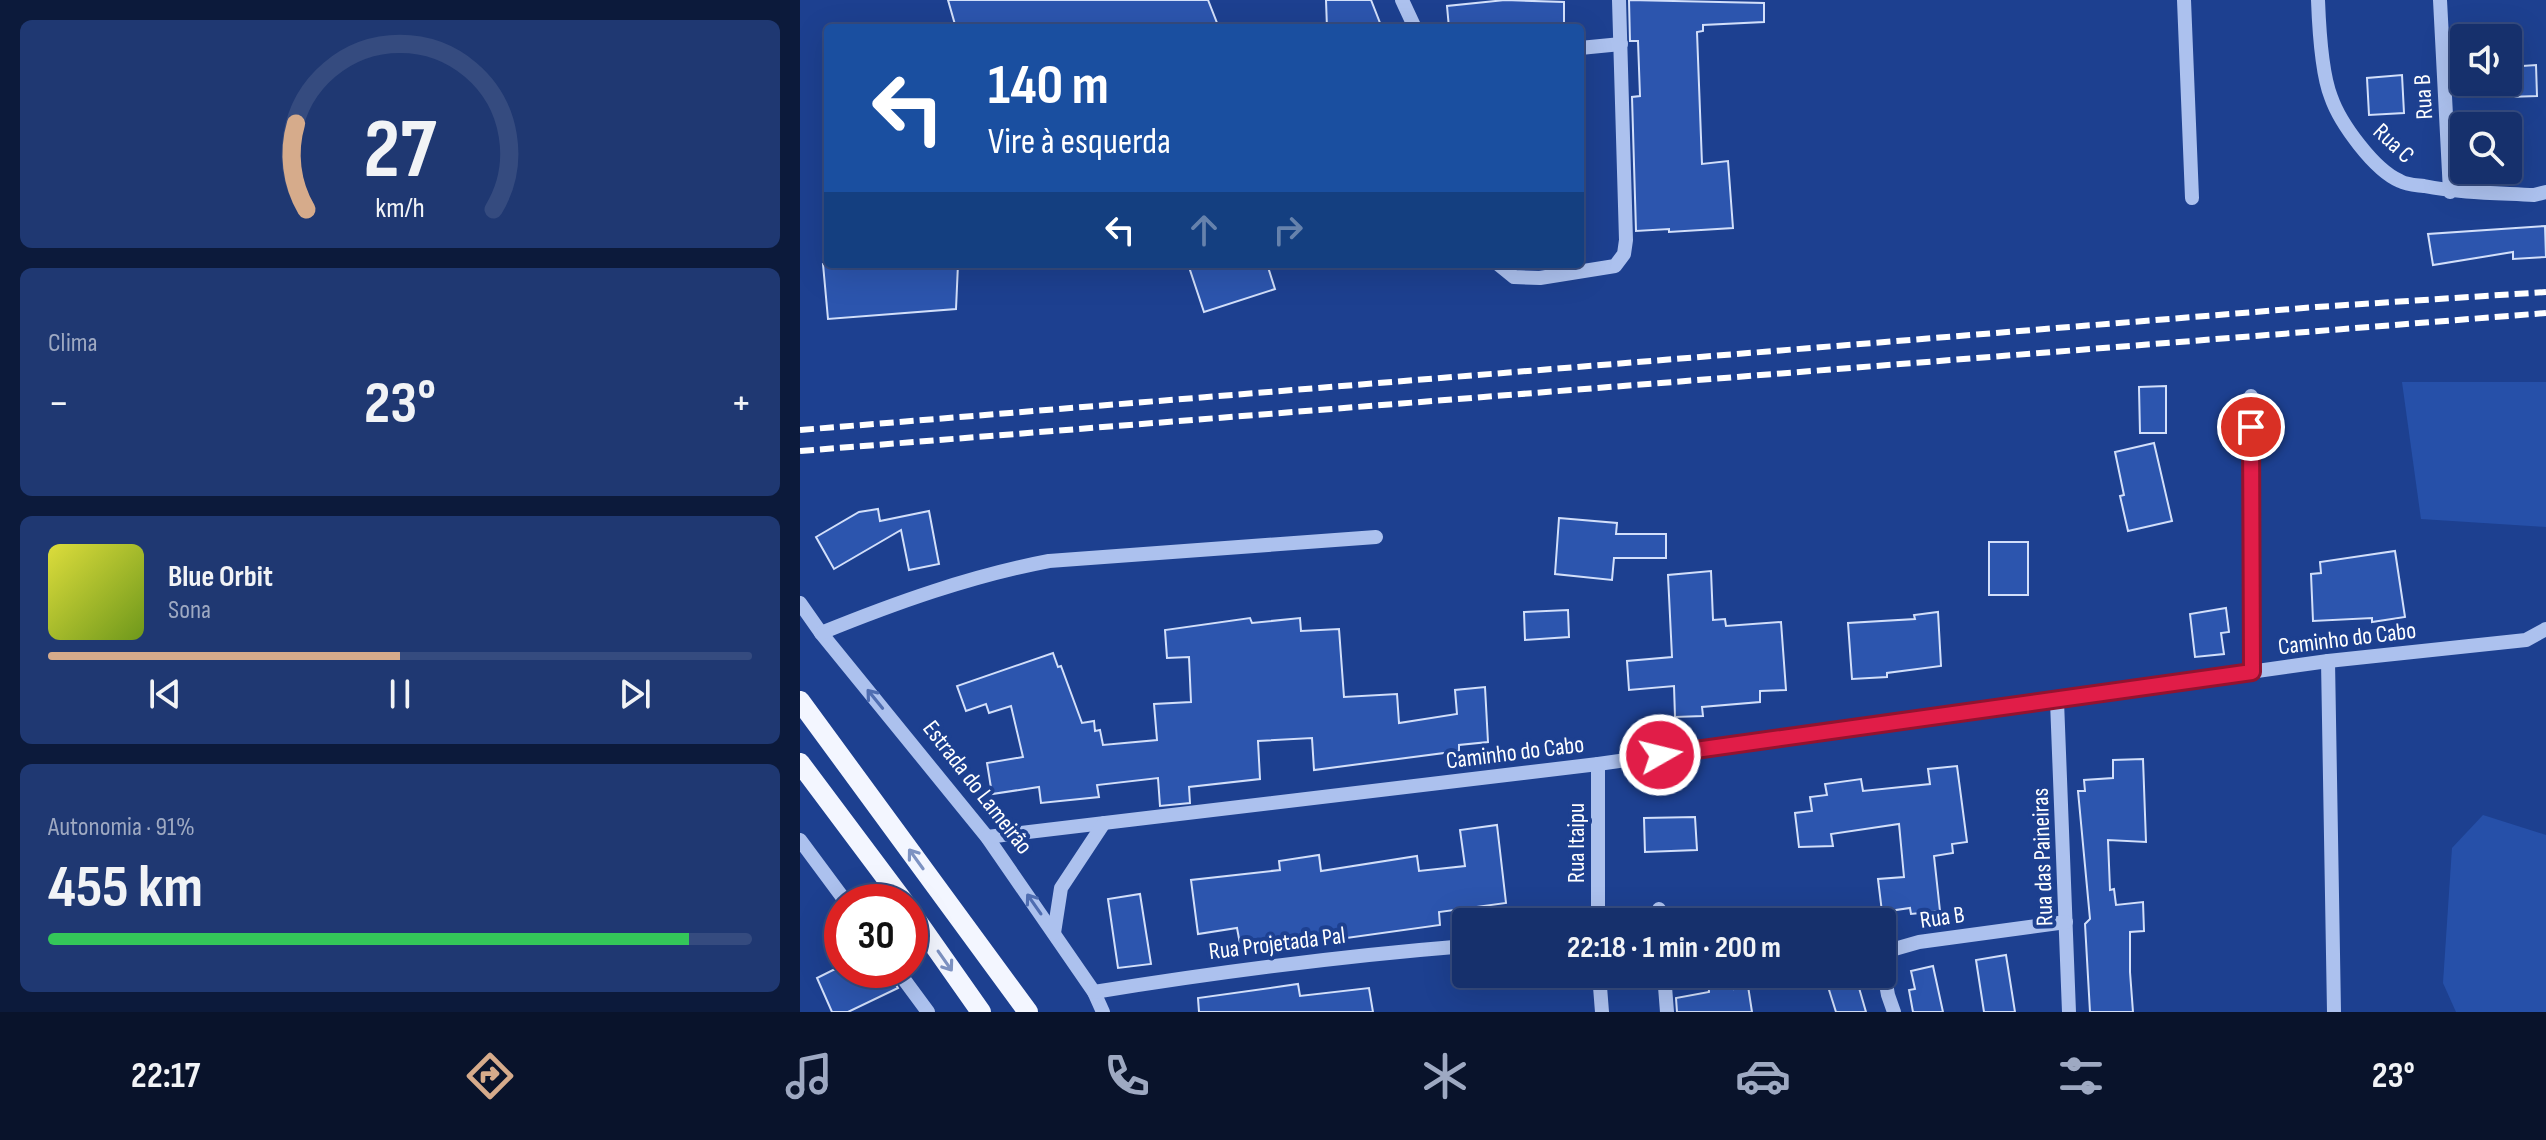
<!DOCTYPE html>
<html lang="pt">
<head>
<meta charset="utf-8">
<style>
	:root { --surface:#16306c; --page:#1f3872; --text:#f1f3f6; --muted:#9ea9c2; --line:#354b7f; --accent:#d6ab8b }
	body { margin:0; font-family:"Sofia Sans Condensed",sans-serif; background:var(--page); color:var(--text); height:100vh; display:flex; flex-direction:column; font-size:30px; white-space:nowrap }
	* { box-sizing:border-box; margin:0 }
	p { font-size:26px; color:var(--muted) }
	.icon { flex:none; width:44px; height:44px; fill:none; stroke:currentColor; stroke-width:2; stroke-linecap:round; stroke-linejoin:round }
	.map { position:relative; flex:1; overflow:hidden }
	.sheet { display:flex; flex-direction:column; gap:20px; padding:20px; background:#0c1a3b; width:800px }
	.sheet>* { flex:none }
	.hud { position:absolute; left:24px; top:24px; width:760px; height:244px; border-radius:8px; box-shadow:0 8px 32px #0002,0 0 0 2px var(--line); background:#1a4fa0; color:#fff; overflow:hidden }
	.tools { position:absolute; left:1650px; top:24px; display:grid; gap:16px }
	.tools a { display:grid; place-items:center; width:72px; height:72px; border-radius:8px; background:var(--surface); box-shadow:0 8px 32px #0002,0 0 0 2px var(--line); font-size:40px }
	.speed { position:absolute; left:24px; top:884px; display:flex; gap:16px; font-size:40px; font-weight:700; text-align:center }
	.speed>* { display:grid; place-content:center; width:104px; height:104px; border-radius:50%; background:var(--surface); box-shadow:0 8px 32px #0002,0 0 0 2px var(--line); line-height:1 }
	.speed .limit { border:12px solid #d22; background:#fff; color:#111 }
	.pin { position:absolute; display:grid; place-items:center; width:68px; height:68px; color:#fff; margin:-34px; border:4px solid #fff; border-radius:50%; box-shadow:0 2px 8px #0007 }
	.me { position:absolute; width:88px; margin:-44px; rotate:82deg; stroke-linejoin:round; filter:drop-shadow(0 0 6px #0008) }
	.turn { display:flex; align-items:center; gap:28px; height:168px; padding:0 32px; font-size:36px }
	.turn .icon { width:104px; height:104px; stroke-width:2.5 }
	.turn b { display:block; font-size:56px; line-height:68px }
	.lanes { display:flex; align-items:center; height:76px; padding:0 32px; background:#0003; justify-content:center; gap:40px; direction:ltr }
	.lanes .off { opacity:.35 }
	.big { font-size:60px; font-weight:700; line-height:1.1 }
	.sheet .card { flex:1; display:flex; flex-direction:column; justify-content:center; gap:12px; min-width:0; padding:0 28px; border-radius:12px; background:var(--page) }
	.sheet .dial { align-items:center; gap:0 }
	.dial svg { height:208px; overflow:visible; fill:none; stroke:var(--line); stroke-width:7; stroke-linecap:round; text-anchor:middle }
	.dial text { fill:var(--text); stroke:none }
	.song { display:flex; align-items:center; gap:24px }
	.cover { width:96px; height:96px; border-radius:12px; background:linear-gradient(135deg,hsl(60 70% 55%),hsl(80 70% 35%)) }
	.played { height:8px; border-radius:4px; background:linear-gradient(90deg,var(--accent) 50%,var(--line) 50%) }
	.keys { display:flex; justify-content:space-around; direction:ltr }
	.heat { display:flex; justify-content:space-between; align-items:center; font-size:44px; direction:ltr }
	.charge { height:12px; border-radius:6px; background:linear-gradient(90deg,#34c759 91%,var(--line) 0) }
	.trip { position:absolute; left:652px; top:908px; width:444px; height:80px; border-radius:8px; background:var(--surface); box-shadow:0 8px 32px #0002,0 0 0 2px var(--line); font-weight:700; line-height:80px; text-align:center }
	.menu { display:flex; height:128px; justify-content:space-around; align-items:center; background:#09132b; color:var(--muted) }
	.menu .icon { width:56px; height:56px }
	.menu .current { color:var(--accent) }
	.menu b { font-size:36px; color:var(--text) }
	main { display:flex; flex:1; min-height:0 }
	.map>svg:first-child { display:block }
	.green { fill:#2650a9 }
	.building { fill:#2c55ae; stroke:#d2dffa; stroke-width:2 }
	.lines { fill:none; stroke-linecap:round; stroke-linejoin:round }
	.minor { stroke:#acc1ee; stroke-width:14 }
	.major { stroke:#f3f6ff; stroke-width:20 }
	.rail { stroke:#fff; stroke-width:6; stroke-dasharray:14 6; stroke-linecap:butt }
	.oneway { stroke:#4f6db1 }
	.oneway2 { stroke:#7d92c2 }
	.route-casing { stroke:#92132f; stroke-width:20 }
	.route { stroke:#e11d48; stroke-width:14 }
	.labels { text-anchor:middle; stroke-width:8; stroke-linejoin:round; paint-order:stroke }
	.street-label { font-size:24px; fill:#fff; stroke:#1d4090 }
</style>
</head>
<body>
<main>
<section class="sheet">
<div class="card dial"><svg viewBox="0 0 100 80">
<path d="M14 69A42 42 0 1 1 86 69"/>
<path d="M14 69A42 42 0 0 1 10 36" stroke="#d6ab8b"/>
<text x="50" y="56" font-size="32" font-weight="700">27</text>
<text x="50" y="72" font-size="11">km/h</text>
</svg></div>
<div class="card"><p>Clima</p>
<div class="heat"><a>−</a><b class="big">23°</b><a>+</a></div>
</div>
<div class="card">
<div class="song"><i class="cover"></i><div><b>Blue Orbit</b><p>Sona</p></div></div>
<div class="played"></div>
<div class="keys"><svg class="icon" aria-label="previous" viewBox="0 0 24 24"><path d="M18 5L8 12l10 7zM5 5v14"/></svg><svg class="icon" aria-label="pause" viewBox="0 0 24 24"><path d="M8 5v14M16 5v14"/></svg><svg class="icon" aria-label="next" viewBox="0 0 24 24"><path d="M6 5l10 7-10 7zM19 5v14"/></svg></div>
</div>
<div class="card"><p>Autonomia · 91%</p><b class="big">455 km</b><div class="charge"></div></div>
</section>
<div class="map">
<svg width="1746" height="1012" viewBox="0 0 1746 1012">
	<rect width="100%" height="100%" fill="#1d4090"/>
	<!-- green -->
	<g class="green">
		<polygon points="1602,382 1746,382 1746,527 1621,519"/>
		<polygon points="1683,815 1746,835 1746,1012 1656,1012 1643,983 1652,848"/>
	</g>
	<!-- building -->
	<g class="building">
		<polygon points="148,0 408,0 419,28 156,28"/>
		<polygon points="526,0 571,0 582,28 527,28"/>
		<polygon points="705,0 764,2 764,28 649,28 647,6"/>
		<polygon points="829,0 964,3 964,22 903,25 903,31 897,32 902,164 928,161 933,228 869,232 869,229 836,231 832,97 840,96 838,41 830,41"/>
		<polygon points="1736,65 1737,96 1708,97 1708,67"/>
		<polygon points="1602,75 1604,113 1569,115 1567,78"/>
		<polygon points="1745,226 1746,257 1713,259 1713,252 1633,265 1628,234"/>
		<polygon points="23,264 158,264 156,309 28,319"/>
		<polygon points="388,264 467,264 475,289 404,312"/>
		<polygon points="1366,386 1366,433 1340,433 1339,387"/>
		<polygon points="1354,443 1372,521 1328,531 1320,496 1324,495 1315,452"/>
		<polygon points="78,509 80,521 129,511 139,564 109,570 101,530 34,569 16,537 59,512"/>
		<polygon points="759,518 817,523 816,534 866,534 866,558 814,558 812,580 755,574"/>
		<rect x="1189" y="542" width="39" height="53"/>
		<polygon points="1595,551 1605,617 1572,622 1572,618 1513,621 1511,574 1521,573 1520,562"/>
		<polygon points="911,571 913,620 925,619 926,626 981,622 986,690 960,691 960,702 902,707 903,716 875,717 874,686 829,690 827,661 872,657 868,575"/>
		<polygon points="1426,608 1429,632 1421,633 1424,654 1395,657 1390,614"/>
		<polygon points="768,610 769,637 725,640 724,612"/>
		<polygon points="1138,612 1141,666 1087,673 1087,677 1052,679 1048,623 1115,619 1114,615"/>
		<polygon points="450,618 452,623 500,618 501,631 539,629 544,697 597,694 599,723 657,714 655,690 685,687 688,742 659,745 659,751 514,770 512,738 458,741 460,779 389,787 390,803 360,806 358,778 297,785 299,797 241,803 239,787 192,794 187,763 223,757 211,706 189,713 186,704 166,711 157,686 253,653 258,667 261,666 282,723 294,721 295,731 300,730 303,745 357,740 354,704 391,702 389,657 367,658 365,630"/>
		<polygon points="1343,759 1346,842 1308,840 1310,890 1314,889 1316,905 1343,902 1344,931 1330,932 1330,972 1333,1012 1290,1012 1285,924 1290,919 1278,791 1285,791 1284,780 1313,778 1313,760"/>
		<polygon points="1157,766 1167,842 1152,844 1153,853 1134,856 1140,911 1111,914 1110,908 1082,912 1078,879 1104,877 1099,824 1031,834 1033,846 999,847 995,813 1012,811 1010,797 1027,795 1025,784 1061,779 1063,791 1130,784 1128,769"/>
		<polygon points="895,817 897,850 845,852 844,818"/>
		<polygon points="697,825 706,903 639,912 640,925 532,940 491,944 490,938 440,944 437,928 398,934 391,880 480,870 479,861 519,855 521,871 617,856 619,871 665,866 660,830"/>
		<polygon points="340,894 351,964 318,968 308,899"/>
		<polygon points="1206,955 1215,1012 1184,1012 1176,960"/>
		<polygon points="1133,966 1143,1012 1113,1012 1109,990 1115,989 1111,971"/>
		<polygon points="33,970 87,970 98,988 48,1012 32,1012 17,978"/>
		<polygon points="908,974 933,974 934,989 948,986 952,1012 877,1012 876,998 909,992"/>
		<polygon points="1024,974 1055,974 1066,1012 1036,1012"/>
		<polygon points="498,984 500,996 569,988 573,1012 399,1012 398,998"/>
	</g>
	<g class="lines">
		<!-- minor -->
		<g class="minor">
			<polyline points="602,0 615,28"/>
			<polyline points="1384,0 1392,198"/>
			<path d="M1518 0C1519 27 1521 72 1531 97 1540 123 1574 170 1600 181 1607 185 1616 185 1624 186 1660 193 1697 193 1734 195L1746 192"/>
			<polyline points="1640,0 1650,192"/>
			<polyline points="780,48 821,44"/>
			<polyline points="698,264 714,277 740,278 815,266 824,254 826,240 819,0"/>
			<polyline points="1451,396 1452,672"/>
			<polyline points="0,603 21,633 187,837 294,992 303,1012"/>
			<path d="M21 633C95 603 170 576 249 561L576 537"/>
			<polyline points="1528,661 1534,1012"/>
			<polyline points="1257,701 1269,1012"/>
			<polyline points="798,764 798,922"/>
			<polyline points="187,837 798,764 1528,661 1726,640 1746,629"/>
			<polyline points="0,840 46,902"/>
			<polyline points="859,909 860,922"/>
			<polyline points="254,933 261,888 304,823"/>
			<polyline points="97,970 128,1012"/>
			<polyline points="799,974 802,1012"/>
			<polyline points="864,974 867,1012"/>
			<path d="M294 992C418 972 541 956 666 946"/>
			<polyline points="1094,1012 1088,995 1082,961 1091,950 1119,942 1266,922"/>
		</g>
		<!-- major -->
		<g class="major">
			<polyline points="0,701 228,1012"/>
			<polyline points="0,763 104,902"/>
			<polyline points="110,911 181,1012"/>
		</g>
		<!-- rail -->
		<g class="rail">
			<polyline points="0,430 1516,307 1746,292"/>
			<polyline points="0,451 1746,313"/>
		</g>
	</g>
	<!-- one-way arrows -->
	<defs><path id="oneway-shaft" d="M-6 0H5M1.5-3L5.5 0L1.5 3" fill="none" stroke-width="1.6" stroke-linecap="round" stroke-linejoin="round" transform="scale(2)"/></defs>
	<g class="oneway">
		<use href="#oneway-shaft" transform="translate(75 699) rotate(-129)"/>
		<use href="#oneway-shaft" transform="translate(234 904) rotate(-125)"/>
	</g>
	<g class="oneway2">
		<use href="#oneway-shaft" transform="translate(116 859) rotate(-126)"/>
		<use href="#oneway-shaft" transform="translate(145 961) rotate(55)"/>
	</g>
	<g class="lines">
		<!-- route casing -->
		<g class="route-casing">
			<polyline id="route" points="860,755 1452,672 1451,427"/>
		</g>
		<!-- route -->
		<use href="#route" class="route"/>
	</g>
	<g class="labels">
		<!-- street labels -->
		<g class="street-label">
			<text transform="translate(1623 97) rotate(-93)" y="8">Rua B</text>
			<text transform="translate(1594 143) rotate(43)" y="8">Rua C</text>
			<text transform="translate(1547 638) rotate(-7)" y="8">Caminho do Cabo</text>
			<text transform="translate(715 752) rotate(-7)" y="8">Caminho do Cabo</text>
			<text transform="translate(178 787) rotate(52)" y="8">Estrada do Lameirão</text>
			<text transform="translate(776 843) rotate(-90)" y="8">Rua Itaipu</text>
			<text transform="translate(1242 857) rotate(-92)" y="8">Rua das Paineiras</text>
			<text transform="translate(1142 917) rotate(-8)" y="8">Rua B</text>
			<text transform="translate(477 943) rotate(-7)" y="8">Rua Projetada Pal</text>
		</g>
	</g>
</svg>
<div class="tools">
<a><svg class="icon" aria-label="sound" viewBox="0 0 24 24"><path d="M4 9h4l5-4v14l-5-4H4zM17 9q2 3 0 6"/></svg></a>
<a><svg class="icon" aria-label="search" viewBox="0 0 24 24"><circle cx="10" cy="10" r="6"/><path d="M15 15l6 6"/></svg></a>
</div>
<div class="speed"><div class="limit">30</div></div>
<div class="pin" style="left:1451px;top:427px;background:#d93025"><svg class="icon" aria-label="arrive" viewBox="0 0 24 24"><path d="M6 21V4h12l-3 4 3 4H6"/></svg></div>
<svg class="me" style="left:860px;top:755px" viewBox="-20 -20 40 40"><circle r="17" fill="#e11d48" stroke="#fff" stroke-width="3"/><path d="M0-11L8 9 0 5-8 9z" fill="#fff"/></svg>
<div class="trip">22:18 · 1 min · 200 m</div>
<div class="hud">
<div class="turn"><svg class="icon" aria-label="left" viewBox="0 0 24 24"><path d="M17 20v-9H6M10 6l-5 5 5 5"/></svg><div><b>140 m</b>Vire à esquerda</div></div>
<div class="lanes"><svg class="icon" aria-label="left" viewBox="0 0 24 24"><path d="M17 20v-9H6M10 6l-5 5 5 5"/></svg><svg class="icon off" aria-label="ahead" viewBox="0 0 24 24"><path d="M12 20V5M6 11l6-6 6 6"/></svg><svg class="icon off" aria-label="right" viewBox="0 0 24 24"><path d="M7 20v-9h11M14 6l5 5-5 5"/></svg></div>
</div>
</div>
</main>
<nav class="menu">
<b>22:17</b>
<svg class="icon current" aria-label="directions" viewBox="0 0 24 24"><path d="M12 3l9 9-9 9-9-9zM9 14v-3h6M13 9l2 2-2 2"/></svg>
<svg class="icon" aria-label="music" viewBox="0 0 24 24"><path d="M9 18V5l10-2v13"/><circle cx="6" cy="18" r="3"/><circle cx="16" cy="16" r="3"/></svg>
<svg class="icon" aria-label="phone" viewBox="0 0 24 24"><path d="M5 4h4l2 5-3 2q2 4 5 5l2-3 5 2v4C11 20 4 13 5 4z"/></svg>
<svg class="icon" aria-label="climate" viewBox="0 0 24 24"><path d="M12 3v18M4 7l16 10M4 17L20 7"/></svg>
<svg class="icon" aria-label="car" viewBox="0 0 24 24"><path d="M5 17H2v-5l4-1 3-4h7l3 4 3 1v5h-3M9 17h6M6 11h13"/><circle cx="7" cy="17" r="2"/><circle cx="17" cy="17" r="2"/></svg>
<svg class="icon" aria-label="filters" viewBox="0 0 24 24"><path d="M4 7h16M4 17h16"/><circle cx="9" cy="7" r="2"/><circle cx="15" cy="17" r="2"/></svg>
<b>23°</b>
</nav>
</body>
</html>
